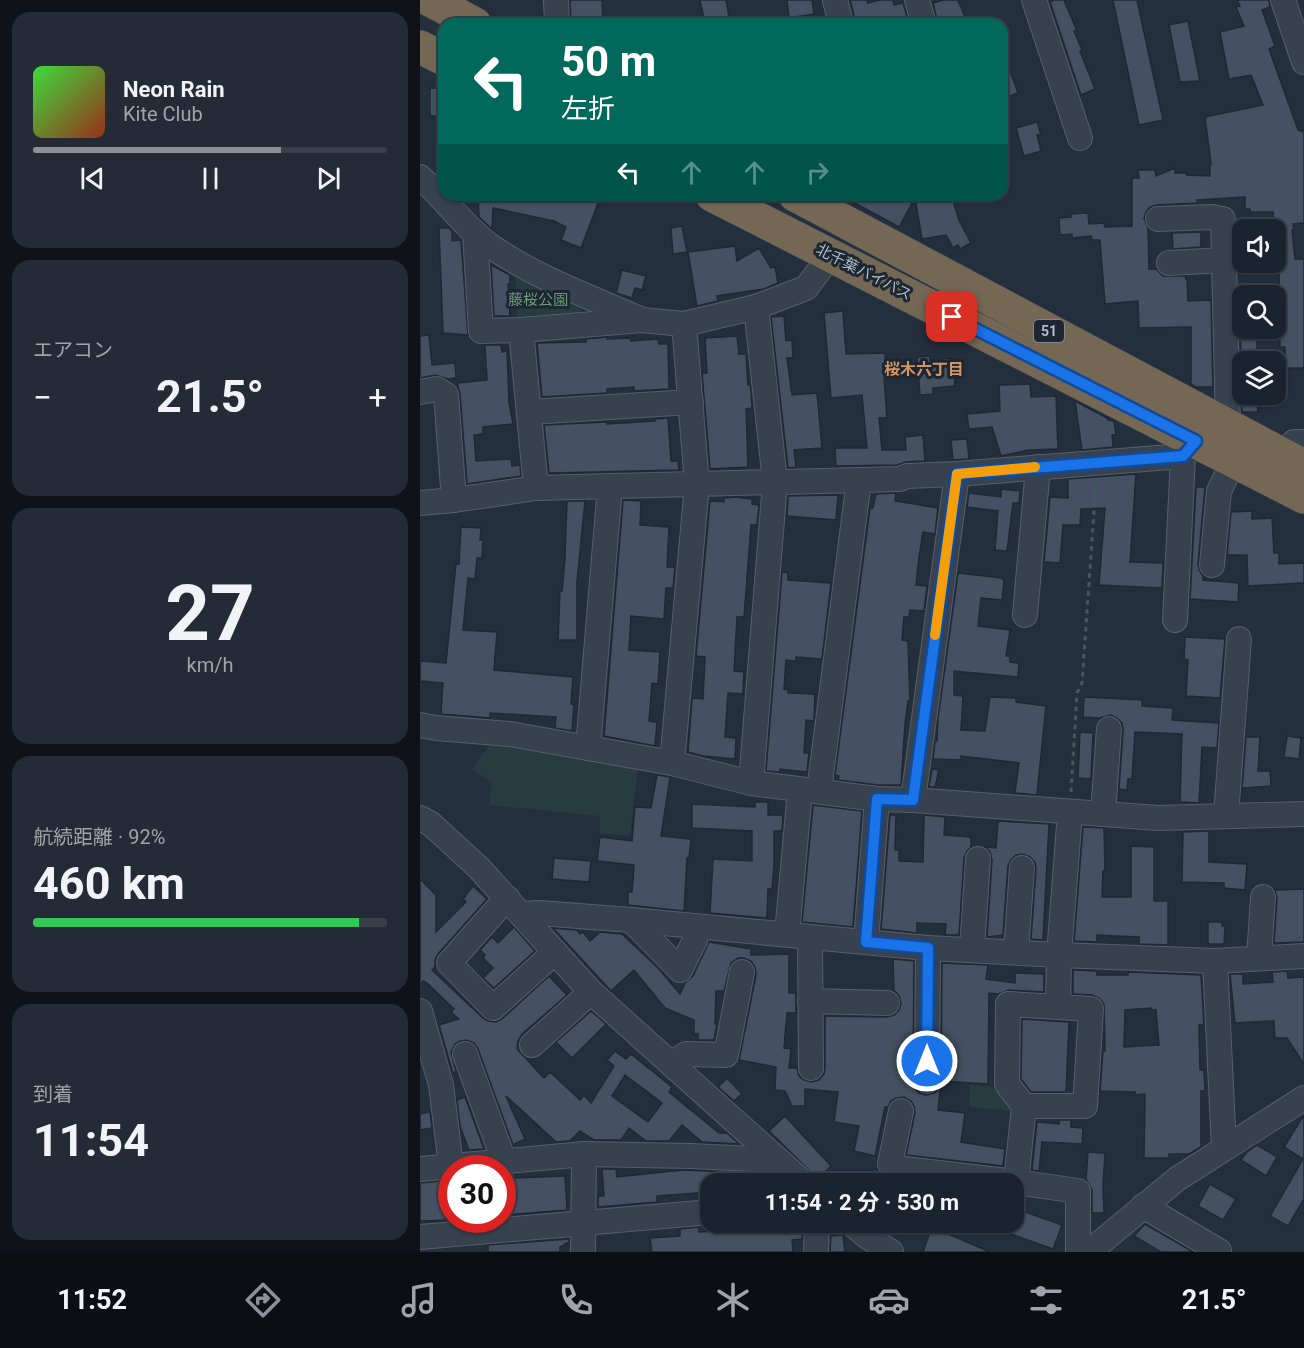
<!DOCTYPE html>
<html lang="ja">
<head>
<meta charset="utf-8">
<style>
	:root { --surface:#1b232e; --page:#242b36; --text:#f1f3f6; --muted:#a0a4aa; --line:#39404a; --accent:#8c9099 }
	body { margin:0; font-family:Roboto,"Noto Sans JP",sans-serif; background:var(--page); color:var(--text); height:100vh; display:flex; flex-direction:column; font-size:22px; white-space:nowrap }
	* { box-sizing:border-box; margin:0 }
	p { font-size:20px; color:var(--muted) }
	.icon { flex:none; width:33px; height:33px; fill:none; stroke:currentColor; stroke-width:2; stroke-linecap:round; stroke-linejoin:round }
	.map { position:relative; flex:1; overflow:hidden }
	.panel { display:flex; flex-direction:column; gap:12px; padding:12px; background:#0f1319; width:420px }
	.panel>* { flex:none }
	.hud { position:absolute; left:18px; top:18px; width:570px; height:183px; border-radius:18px; box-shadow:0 2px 4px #0004,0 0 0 2px var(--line); background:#00695c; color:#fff; overflow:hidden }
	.fabs { position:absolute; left:812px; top:219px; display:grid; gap:12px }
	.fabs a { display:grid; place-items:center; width:54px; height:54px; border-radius:12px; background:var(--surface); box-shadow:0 2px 4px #0004,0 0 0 2px var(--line); font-size:30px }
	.speed { position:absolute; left:18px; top:1155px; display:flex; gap:12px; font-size:30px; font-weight:700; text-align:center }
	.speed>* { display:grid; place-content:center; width:78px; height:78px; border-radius:50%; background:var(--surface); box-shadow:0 2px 4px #0004,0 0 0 2px var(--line); line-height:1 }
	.speed .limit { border:9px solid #d22; background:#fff; color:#111 }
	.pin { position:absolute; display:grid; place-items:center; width:51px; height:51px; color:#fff; margin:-26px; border-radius:12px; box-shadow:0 3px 9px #0006 }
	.me { position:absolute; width:66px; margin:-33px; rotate:0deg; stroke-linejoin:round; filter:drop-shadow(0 0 4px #0008) }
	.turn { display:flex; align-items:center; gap:21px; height:126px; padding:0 24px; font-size:27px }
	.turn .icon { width:78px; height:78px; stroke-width:2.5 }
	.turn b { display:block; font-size:42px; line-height:51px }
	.lanes { display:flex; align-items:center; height:57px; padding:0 24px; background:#0003; justify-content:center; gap:30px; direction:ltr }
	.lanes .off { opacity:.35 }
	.big { font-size:45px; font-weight:700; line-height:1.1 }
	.panel .card { flex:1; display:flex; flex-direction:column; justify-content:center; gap:9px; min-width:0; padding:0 21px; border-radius:18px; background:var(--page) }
	.panel .dial { align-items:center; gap:0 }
	.dial b { font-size:78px; line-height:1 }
	.song { display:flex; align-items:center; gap:18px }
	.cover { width:72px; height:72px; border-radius:9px; background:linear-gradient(135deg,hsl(120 70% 55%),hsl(10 70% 35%)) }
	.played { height:6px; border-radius:3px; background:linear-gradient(90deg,var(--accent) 70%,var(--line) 70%) }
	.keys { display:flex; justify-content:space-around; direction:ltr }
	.heat { display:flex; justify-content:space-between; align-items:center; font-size:33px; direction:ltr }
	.charge { height:9px; border-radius:4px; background:linear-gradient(90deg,#34c759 92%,var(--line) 0) }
	.trip { position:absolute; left:280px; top:1173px; width:324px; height:60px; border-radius:18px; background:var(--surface); box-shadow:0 2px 4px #0004,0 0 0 2px var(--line); font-weight:700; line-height:60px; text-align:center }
	.tabs { display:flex; height:96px; justify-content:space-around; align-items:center; background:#0b0e12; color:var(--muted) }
	.tabs .icon { width:42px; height:42px }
	.tabs .on { color:var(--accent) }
	.tabs b { font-size:27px; color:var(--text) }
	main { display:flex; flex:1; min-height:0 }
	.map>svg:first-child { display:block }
	.green { fill:#263c3f }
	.building { fill:#455162; stroke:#1f2835; stroke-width:1.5; fill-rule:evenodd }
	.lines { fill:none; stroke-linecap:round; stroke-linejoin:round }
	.minor-casing { stroke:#565f6c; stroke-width:26 }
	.highway-casing { stroke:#434c59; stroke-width:34 }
	.path { stroke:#44595c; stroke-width:3; stroke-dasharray:4.5 4.5; stroke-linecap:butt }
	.minor { stroke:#38414e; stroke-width:24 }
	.highway { stroke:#746855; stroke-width:33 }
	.route-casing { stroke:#114b97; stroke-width:15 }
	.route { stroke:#1a73e8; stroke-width:10 }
	.slow { stroke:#f59e0b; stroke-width:10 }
	.labels { text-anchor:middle; stroke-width:6; stroke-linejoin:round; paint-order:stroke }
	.shield { fill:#1d2633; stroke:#878f9c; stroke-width:1.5 }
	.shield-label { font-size:14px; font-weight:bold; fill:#b4bcc9 }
	.street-label { font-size:15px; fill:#b4bcc9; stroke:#1d2633 }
	.park-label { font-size:15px; fill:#6b9a76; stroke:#1d2633 }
	.neighbourhood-label { font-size:16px; font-weight:bold; fill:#d59563; stroke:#1d2633 }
</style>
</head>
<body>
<main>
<section class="panel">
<div class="card">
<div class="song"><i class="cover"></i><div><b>Neon Rain</b><p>Kite Club</p></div></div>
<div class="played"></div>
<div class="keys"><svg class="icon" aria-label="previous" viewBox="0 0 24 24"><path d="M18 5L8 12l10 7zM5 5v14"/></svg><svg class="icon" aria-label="pause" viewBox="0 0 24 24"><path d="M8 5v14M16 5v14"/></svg><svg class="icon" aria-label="next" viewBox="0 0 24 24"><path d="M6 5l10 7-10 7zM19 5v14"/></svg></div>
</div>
<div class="card"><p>エアコン</p>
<div class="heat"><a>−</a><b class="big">21.5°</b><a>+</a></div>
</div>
<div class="card dial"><b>27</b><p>km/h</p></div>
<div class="card"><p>航続距離 · 92%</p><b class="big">460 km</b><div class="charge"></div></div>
<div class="card"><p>到着</p><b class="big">11:54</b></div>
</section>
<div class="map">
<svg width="884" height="1252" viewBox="0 0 884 1252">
	<rect width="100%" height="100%" fill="#242f3e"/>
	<!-- green -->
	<g class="green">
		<polygon points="95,265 161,296 161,318 97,322"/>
		<polygon points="70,744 87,744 218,767 210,836 180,833 180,816 69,805 72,783 52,769"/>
		<polygon points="550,1085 584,1088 593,1111 549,1107"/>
	</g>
	<!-- building -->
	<g class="building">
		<polygon points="150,0 182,0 183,24 151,24"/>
		<polygon points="280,0 306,0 310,24 285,24"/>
		<polygon points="367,0 392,0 394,14 369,18"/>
		<polygon points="430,0 447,0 448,3 459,0 473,0 474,5 483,3 489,24 435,24 434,15"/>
		<polygon points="523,0 538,0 545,17 537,19 539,24 518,24 513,3"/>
		<polygon points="634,0 644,0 657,31 654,31 662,50 660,51 675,89 661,95 630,2"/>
		<polygon points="693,0 717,0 743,120 719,125"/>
		<polygon points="817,0 849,0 850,7 842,10 855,46 849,49 878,130 884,132 884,223 873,224 874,230 872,230 875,259 884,259 884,368 866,368 865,347 860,347 859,266 853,212 830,212 830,209 825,209 825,197 777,200 777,203 737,205 730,207 726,212 724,219 728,228 729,269 736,269 743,276 765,276 766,279 767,280 768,301 791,300 793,387 776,387 771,384 771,327 719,328 718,301 685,304 680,240 672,240 671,236 652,238 652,234 640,235 639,218 651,217 651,214 668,213 669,224 684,223 685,227 712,226 712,178 719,178 718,170 735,170 736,176 755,168 755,173 766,173 767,175 790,176 790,165 791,164 785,117 843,105 831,75 809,79 800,32 824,26 816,7 820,6"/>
		<polygon points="768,21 780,81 760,82 749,25"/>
		<polygon points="584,54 598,93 582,99 582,55"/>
		<rect x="10" y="88" width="14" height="28"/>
		<polygon points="617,122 621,134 617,135 621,151 604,156 596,128"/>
		<polygon points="58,195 80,195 111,201 111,195 181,195 161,248 141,240 146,227 134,221 73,208 72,229 59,217"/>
		<polygon points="420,195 473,195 481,199 506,195 531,195 539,220 551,243 540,249 538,245 533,248 526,235 502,239 495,198 479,227"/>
		<polygon points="262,226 267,252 253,254 251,228"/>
		<polygon points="19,228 29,228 32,231 32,241 41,240 48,335 23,333"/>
		<polygon points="781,232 781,247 753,249 752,233"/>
		<polygon points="315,246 317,261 339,248 351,268 355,267 358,283 344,289 297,296 298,301 277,306 268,252"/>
		<polygon points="71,265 90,275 90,284 88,284 90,316 74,316"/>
		<polygon points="202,270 226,276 222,290 215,288 212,298 196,293"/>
		<polygon points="423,311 426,354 465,353 466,376 464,376 467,418 459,418 462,450 486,450 485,437 503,435 505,461 486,462 477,465 416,466 415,448 447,448 442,395 411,398 404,313"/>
		<polygon points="364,316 366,341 372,340 373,358 367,358 372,395 397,393 402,448 374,450 376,467 368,468 351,317"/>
		<polygon points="820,322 822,322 822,328 829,328 830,339 837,339 837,362 822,362 822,387"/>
		<polygon points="9,335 12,365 35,363 36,378 28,379 15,375 0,378 0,336"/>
		<polygon points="317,336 319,354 326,354 328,385 330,385 331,390 332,408 326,409 328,467 290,469 282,373 287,373 285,338"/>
		<polygon points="187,337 187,339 210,338 211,341 238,339 239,344 248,344 249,389 214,391 214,387 187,389 187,393 122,397 117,343 166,342 166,339"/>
		<polygon points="65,345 81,345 82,352 87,351 89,402 93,424 63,427 63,434 54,435 56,461 91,459 92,466 100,465 101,476 47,484 40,394 37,383 67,380"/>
		<polygon points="510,356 510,360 533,358 535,386 513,388 513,394 500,395 497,357"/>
		<polygon points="610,384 611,397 636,396 638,449 608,450 581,456 572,427 549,429 547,414 580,411 579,385"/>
		<polygon points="821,394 837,394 838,412 822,412"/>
		<polygon points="655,401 687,418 688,420 694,421 696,435 692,435 693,447 662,450"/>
		<polygon points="248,418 251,461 258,461 259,470 129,473 124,425 187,422 187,424 235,421 234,419"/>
		<polygon points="547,439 549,459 533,460 531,440"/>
		<polygon points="716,474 710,562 743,563 742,588 679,585 685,508 661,509 660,525 643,525 640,563 624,562 630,497 648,498 648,479"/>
		<polygon points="776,487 785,487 778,564 779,570 783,576 783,580 819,583 818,602 770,599"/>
		<polygon points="581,489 600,491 599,503 593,503 587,551 575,550 578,511 547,507 549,493 581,497"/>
		<polygon points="476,493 475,501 518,508 515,534 503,532 499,557 496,585 507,586 504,611 490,610 489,617 484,617 482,640 488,641 490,701 488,701 485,724 481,785 458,785 418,780 419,776 415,775 450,508 453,508 456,494"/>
		<polygon points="418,495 416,520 367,516 368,496"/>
		<polygon points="315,497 332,499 332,504 339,505 337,525 331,525 324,617 317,617 314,671 324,672 323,694 308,693 305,737 316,738 315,759 283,756 268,752 272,698 283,699 285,657 276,656 290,501 304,502 304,498"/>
		<polygon points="203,500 221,501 220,525 249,527 247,567 255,567 253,588 246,588 244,619 211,616 209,650 240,652 238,684 232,683 229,721 237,722 235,746 184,736"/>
		<polygon points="147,501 165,501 157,582 157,640 138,640 140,591 142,591 145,558"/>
		<polygon points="832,511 832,519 852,518 854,553 859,553 859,564 884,563 884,583 828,586 827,555 807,555 811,512"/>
		<polygon points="41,527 61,528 60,540 63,540 62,558 57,558 55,579 48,578 43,630 77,632 74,670 153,677 151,704 154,705 152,731 135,728 136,717 70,713 70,718 21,714 23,683 0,681 0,661 26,663 36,564 39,564"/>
		<polygon points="362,572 368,573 368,580 411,583 402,659 376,657 376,661 366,660 364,689 368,690 368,693 395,694 394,721 386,720 384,753 389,753 387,772 360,769 360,772 346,771"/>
		<polygon points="538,573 582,578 584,581 582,600 561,598 558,626 590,630 586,656 590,656 590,662 599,663 598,677 534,671 534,695 543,696 541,730 565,731 570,697 596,698 596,702 626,706 617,795 595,793 599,763 541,756 541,760 513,759 515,741 517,741 518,718"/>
		<polygon points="765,637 805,639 800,698 766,696 768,660 764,659"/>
		<polygon points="664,697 722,700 722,706 753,708 752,720 799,723 797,748 782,747 779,803 760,802 762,734 715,732 712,779 708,779 707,790 699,789 703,730 702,723 697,718 691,715 680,718 663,717"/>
		<polygon points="660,732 673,733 671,779 658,778"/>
		<polygon points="867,736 881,738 879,759 864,757"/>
		<polygon points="826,737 840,737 838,771 850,771 851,786 822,788"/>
		<polygon points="512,769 519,770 515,787 509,787"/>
		<polygon points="237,775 250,777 241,836 271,839 269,858 267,858 264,911 208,905 208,892 212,892 214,865 177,861 180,837 212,841 215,807 231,808"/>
		<polygon points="335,802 348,802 348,815 363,815 362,831 354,831 354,865 352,889 348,889 347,918 290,913 293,859 332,861 332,831 272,828 272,804 335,807"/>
		<polygon points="393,805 442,811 433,927 382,922"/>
		<polygon points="470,815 476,815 475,850 479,850 479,861 503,862 504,815 525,817 524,835 551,837 551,846 552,846 547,851 544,858 539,935 525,935 526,924 497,923 497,933 461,929"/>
		<polygon points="578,821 629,824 623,940 611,939 616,868 615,862 610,857 602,854 596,855 591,860 588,866 583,935 567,937 572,860 570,852 565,847 576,848"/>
		<polygon points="663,827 684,828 685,871 683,871 682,897 711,897 711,846 734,847 734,901 748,901 748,945 719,944 719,937 677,935 677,942 654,941"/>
		<polygon points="789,831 789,862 827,864 825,890 804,888 804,883 762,882 763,832"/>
		<polygon points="134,858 171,861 169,882 132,879"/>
		<path d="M0 879 16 895V932L46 902 43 899 53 886 67 899 18 954 15 960V967L12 970 63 1018 68 1021 76 1022 82 1019 129 976 147 995 102 1034 98 1041 97 1049 124 1078 130 1072 160 1100 164 1095 171 1103 194 1066 187 1060 195 1051 206 1059 211 1054 252 1087 249 1092 299 1133H307L319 1144 282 1142 262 1125 249 1141H226L209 1128 201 1140H174L160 1131 150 1141 136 1142 86 1096 105 1139 93 1145 58 1049 54 1043 47 1040 40 1041 35 1044 31 1052 36 1071 33 1074 19 1025 39 1019 31 1012 34 1009 7 983 3 981 0 985ZM205 1075 242 1103 228 1122 192 1096Z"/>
		<polygon points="884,889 884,942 854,943 857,898 855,890"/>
		<polygon points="788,922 802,922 802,926 805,926 804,944 788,944"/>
		<polygon points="94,927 115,951 74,988 63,978 73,968 63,958 65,955 60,950 72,937 78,943"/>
		<polygon points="133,928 157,930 160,934 163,932 170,941 180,932 202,934 239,969 260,994 265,983 273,976 289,942 331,949 331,955 369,954 369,993 376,993 376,1013 367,1013 364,1048 371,1049 369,1068 377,1068 379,1076 384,1080 391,1082 399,1080 404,1074 405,1068 405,1016 467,1017 474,1015 479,1010 481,1003 479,996 474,990 473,959 494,961 493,1081 495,1089 499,1093 506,1095 514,1093 520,1088 521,1081 522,963 568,965 566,979 595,983 595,973 624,974 624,992 589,990 578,994 569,993 568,1084 521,1081 518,1110 545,1113 541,1142 585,1149 583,1166 486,1155 495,1113 494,1106 491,1101 484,1097 476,1098 471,1101 468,1107 465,1107 455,1156 434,1151 439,1126 414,1122 418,1092 385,1089 385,1106 372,1106 365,1091 355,1090 356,1067 319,1060 336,975 335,967 331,961 324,958 318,958 311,963 304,991 296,991 295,1024 297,1024 294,1040 278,1040 278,1034 274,1034 274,1020 245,1008 214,970 191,991"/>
		<path d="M653 970 677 971V975H708V972L781 975 784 1025H779L780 1070H784L785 1091H781V1147L769 1154H749V1158H724L725 1094 716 1095 715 1092 680 1091 683 1051H685L684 1004 679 998 672 995 653 994ZM731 1008 732 1010H736L739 1045 704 1047 705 1010Z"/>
		<polygon points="867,971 868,978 884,977 884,1064 867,1038 855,1038 854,1021 815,1023 810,974 823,974 823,984 853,982 852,972"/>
		<polygon points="171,1011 186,1024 152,1058 136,1042"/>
		<polygon points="602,1019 649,1022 646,1092 611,1092 601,1079"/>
		<polygon points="307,1078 322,1094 314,1101 298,1087"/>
		<polygon points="45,1097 64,1149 49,1150 40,1126 37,1100"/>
		<polygon points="10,1112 12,1128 0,1130 0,1114"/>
		<polygon points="884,1115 884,1199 868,1226 850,1216 883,1159 864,1147"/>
		<polygon points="365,1116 411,1166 398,1179 349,1131"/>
		<polygon points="639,1120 651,1120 651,1127 663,1128 662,1144 622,1142 619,1171 612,1170 617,1122 639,1124"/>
		<polygon points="837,1145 857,1157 846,1176 821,1160 827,1152"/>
		<polygon points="668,1152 685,1153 683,1186 684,1213 672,1213 672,1190 666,1179"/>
		<polygon points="182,1169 196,1169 197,1177 263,1170 335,1173 336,1184 291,1184 291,1192 237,1196 237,1202 178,1207 178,1196 184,1196"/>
		<polygon points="454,1169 465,1177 485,1184 448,1184"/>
		<polygon points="95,1175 95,1178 145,1176 147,1210 85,1215 82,1176"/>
		<polygon points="32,1180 32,1220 0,1221 0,1183"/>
		<polygon points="790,1184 816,1199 803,1220 778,1206"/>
		<polygon points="594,1208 642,1225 633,1249 563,1224 563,1222 594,1222"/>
		<polygon points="319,1222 383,1222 382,1239 372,1240 373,1252 232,1252 230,1238 260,1236 260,1229 278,1227 279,1232 320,1230"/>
		<polygon points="725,1224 773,1252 741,1252 714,1236"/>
		<polygon points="512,1227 570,1252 503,1252"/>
		<polygon points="423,1235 425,1252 410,1252 411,1236"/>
		<polygon points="149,1239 149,1242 140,1247 140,1252 68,1252 68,1245"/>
	</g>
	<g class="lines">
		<!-- minor casing -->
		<g class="minor-casing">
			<g id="minor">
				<polyline points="136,0 137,24"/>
				<polyline points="415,0 421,24"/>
				<polyline points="497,0 504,24"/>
				<polyline points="614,0 660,138"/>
				<polyline points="863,0 884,62"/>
				<path d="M0 177C25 199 45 228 72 247 117 278 170 297 220 319"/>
				<polyline points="738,219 792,217 803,219 808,427"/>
				<polyline points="55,233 61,331 101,330 222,320 264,324 336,307 386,288 411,255"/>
				<polyline points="749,263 804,260"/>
				<polyline points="101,330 116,488"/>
				<polyline points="0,392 17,389 26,395 34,500"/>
				<polyline points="109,412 271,402"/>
				<polyline points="862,455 874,442 884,442"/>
				<polyline points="0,503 34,500 116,488 480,479 487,476 537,474 763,456 776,441"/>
				<polyline points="792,565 799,491 814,460"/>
				<polyline points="605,615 618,467"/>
				<polyline points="755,620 763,456"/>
				<polyline points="0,725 16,728 90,734 252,763 331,783 457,799 493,800 738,818 884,814"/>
				<polyline points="168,748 190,486"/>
				<polyline points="252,763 277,484 264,324"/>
				<polyline points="331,783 355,482 336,307"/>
				<polyline points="399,791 439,480"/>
				<polyline points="493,800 537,474"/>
				<polyline points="683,814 689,729"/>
				<polyline points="806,816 819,639"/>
				<polyline points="0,818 11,824 59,868 171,992 385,1184"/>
				<polyline points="87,898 29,963 73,1008 135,952"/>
				<polyline points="102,914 119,913 211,920 508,948 639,955 795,961 884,956"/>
				<polyline points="211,920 260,970 275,940 278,927"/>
				<polyline points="367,934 380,790"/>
				<polyline points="390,938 391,1068"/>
				<polyline points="446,942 457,799"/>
				<polyline points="552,949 558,859"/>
				<polyline points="596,951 602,868"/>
				<polyline points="839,958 843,897"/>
				<polyline points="795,961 804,1148"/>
				<polyline points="390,1001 467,1003"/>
				<polyline points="638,1007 588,1004 587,1084 604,1106 596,1182 658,1191 658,1252"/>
				<polyline points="0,1011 21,1085 31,1166"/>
				<polyline points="112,1045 171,992"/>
				<polyline points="45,1054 84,1161"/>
				<polyline points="251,1064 266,1054 306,1055 322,972"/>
				<polyline points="507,1081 508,948"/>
				<polyline points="604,1106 665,1106 671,1009 638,1007 639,955 650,812"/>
				<polyline points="481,1111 470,1164 484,1169 596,1182"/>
				<polyline points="0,1169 164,1154 271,1156 357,1160"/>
				<polyline points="723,1206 799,1251"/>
				<polyline points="430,1222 445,1235 471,1252"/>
				<polyline points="0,1237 291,1212"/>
				<polyline points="163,1252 164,1154"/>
				<polyline points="396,1252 397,1222"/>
				<polyline points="669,1252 757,1179 884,1098"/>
			</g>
		</g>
		<!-- highway casing -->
		<g class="highway-casing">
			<g id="highway">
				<polyline points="10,0 55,24"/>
				<polyline points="0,47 24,59"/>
				<polyline points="292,195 884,497"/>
				<polyline points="375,195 884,466"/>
			</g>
		</g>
		<!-- path -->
		<polyline class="path" points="651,792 657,693 662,683 676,483"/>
		<!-- minor -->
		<use href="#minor" class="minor"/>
		<!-- highway -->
		<use href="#highway" class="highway"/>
	</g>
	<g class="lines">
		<!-- route casing -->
		<g class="route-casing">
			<polyline id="route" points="507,1061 508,948 446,942 457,799 493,800 537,474 763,456 776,441 532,317"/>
		</g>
		<!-- route -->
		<use href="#route" class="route"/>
		<!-- slow -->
		<polyline class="slow" points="515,635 537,474 615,467"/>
	</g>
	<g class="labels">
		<!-- shield labels -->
		<rect class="shield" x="614" y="320" width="30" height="22" rx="4.5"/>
		<g class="shield-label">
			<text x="629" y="336">51</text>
		</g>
		<!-- street labels -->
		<g class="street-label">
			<text transform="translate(444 272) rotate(27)" y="5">北千葉バイパス</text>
		</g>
		<!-- park labels -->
		<g class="park-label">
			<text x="118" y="305">藤桜公園</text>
		</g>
		<!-- neighbourhood labels -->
		<g class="neighbourhood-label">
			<text x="504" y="375">桜木六丁目</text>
		</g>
	</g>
</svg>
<div class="fabs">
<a><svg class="icon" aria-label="sound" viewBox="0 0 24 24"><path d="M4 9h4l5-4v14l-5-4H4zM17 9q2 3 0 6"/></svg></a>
<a><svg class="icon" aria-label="search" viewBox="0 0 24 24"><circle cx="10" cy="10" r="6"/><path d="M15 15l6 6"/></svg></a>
<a><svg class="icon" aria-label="layers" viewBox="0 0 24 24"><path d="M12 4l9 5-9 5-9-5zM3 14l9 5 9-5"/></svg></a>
</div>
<div class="speed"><div class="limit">30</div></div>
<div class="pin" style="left:532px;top:317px;background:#d93025"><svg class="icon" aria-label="arrive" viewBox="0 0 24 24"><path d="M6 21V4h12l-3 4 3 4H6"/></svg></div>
<svg class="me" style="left:507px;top:1061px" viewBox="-20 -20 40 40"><circle r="17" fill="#1a73e8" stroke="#fff" stroke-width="3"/><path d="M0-11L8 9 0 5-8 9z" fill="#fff"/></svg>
<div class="trip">11:54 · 2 分 · 530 m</div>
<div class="hud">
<div class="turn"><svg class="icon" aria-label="left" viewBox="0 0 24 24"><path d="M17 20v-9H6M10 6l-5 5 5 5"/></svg><div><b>50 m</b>左折</div></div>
<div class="lanes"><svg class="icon" aria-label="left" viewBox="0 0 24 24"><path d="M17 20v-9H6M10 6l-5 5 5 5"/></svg><svg class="icon off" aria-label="ahead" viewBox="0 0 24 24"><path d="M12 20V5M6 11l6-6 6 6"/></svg><svg class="icon off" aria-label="ahead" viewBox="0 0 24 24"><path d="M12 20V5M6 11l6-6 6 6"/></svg><svg class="icon off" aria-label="right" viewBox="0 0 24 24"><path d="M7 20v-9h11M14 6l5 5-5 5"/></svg></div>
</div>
</div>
</main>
<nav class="tabs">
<b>11:52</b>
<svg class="icon on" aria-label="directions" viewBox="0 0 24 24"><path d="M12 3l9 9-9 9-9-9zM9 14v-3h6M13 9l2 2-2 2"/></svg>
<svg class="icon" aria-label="music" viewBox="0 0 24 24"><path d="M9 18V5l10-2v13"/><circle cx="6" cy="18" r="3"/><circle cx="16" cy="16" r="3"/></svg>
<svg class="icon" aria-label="phone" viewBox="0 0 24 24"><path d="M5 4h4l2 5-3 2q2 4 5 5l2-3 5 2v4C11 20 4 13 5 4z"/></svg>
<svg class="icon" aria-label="climate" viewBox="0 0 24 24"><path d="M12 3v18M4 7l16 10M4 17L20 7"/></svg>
<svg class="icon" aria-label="car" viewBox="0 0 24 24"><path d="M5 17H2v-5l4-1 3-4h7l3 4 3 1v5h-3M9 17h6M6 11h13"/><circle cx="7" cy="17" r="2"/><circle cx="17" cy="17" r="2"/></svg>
<svg class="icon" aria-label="filters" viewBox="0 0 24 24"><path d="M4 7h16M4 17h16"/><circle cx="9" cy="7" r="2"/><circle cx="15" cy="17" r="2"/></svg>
<b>21.5°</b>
</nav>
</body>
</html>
